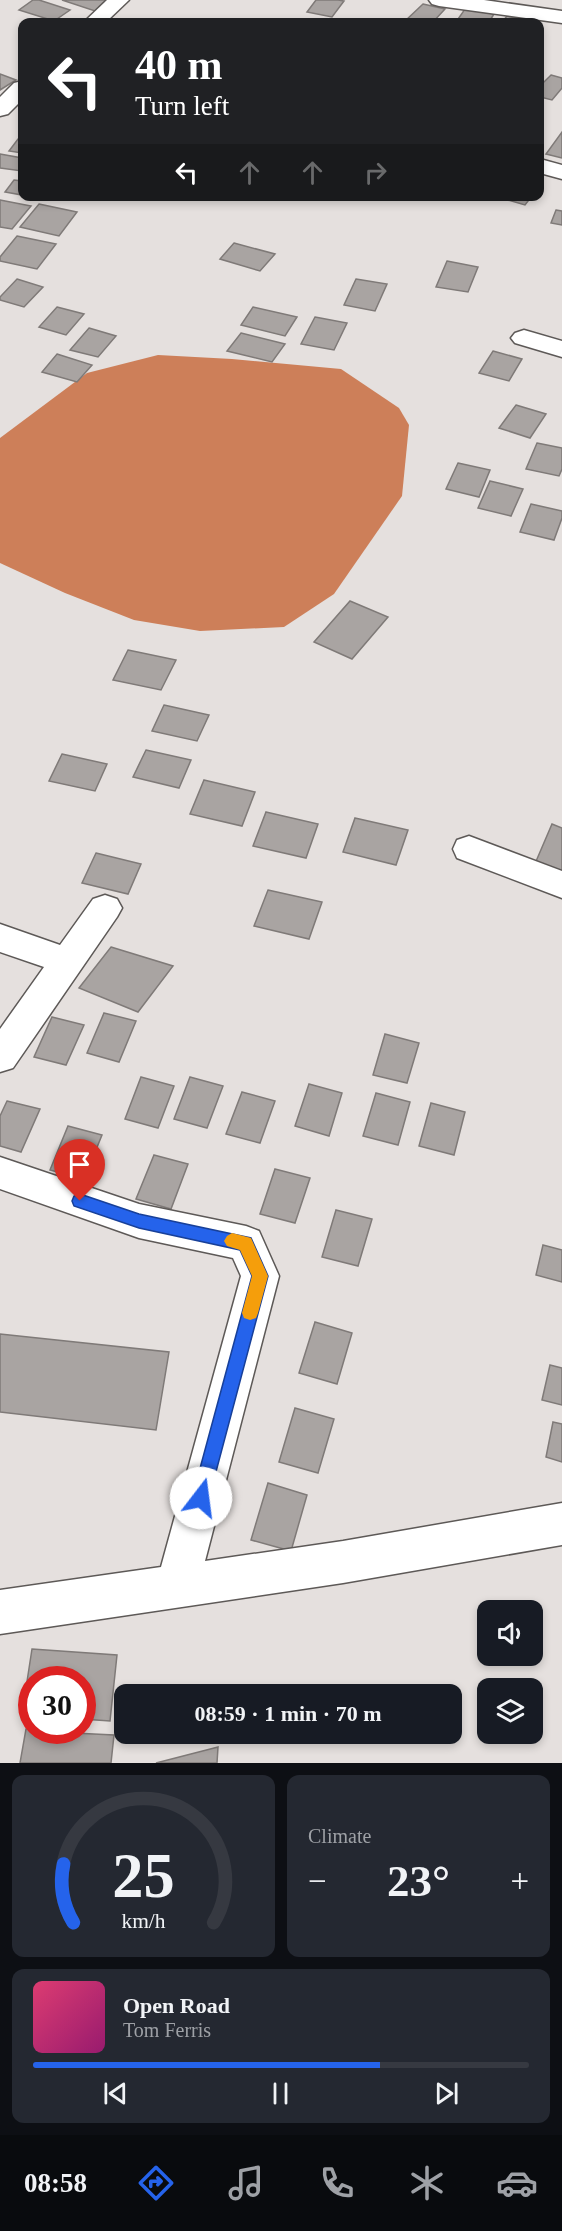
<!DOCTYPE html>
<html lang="en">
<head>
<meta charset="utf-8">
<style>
	:root { --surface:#171b24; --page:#242831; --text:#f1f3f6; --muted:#9ea1a6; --line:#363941; --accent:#2563eb }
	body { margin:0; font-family:Georgia,serif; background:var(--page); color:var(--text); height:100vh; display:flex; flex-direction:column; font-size:22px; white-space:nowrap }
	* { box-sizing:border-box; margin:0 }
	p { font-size:20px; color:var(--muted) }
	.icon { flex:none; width:33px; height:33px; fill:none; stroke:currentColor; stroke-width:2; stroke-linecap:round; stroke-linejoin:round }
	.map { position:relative; height:1763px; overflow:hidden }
	.details { display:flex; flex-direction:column; gap:12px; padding:12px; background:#0d0f14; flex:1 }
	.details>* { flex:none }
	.top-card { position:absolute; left:18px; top:18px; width:526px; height:183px; border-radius:12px; box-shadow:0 3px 9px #0003; background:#202124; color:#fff; overflow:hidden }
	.fabs { position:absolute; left:477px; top:1600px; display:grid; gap:12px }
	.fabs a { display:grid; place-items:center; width:66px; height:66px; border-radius:12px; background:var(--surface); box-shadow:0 3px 9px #0003; font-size:30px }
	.speed { position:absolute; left:18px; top:1666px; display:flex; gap:12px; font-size:30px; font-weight:700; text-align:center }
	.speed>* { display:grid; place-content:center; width:78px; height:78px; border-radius:50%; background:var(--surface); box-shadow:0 3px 9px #0003; line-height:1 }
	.speed .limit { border:9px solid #d22; background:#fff; color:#111 }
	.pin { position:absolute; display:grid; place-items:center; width:51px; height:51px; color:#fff; margin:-62px -26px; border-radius:50% 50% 50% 0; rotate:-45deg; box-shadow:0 0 6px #0007 }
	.pin .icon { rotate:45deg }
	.me { position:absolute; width:66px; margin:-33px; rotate:15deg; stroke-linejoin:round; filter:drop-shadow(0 0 4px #0008) }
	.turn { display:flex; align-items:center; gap:21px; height:126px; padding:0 18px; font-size:27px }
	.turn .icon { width:78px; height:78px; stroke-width:2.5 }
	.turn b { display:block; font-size:42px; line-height:51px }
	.lanes { display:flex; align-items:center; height:57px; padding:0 18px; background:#0003; justify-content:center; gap:30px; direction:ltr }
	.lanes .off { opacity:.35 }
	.big { font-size:45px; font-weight:800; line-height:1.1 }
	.details .tile { flex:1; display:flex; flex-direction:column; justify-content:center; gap:9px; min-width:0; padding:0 21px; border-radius:12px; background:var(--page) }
	.details .dial { align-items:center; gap:0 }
	.dial svg { height:156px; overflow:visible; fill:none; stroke:var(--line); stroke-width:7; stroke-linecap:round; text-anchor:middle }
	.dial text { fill:var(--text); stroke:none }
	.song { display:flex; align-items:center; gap:18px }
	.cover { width:72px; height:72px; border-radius:9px; background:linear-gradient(135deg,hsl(340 70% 55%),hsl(320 70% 35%)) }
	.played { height:6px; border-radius:3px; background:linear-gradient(90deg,var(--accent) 70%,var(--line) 70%) }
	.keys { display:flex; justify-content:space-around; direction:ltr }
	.heat { display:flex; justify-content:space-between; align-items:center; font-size:33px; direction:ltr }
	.details .tiles { flex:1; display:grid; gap:12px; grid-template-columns:1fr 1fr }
	.tile:last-child { grid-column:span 2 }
	.trip { position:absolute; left:114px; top:1684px; width:348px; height:60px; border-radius:12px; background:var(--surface); box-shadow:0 3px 9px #0003; font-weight:800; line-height:60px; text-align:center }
	.tabs { display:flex; height:96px; justify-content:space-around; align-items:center; background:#090b0e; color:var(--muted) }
	.tabs .icon { width:42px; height:42px }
	.tabs .on { color:var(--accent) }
	.tabs b { font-size:27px; color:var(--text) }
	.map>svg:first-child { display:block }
	.water { fill:#cd7f59 }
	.building { fill:#a9a4a2; stroke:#7f7a78; stroke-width:1.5 }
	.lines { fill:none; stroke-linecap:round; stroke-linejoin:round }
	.minor-casing { stroke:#5d5957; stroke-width:3 }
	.minor { fill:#fff; fill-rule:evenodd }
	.route { fill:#2563eb; stroke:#184099; stroke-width:1.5 }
	.slow { fill:#f59e0b }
</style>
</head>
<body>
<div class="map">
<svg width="562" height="1763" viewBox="0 0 562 1763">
	<rect width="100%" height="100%" fill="#e5e0de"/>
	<!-- water -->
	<polygon class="water" points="158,355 232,359 341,369 399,408 409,425 402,496 334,594 284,627 200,631 134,620 65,593 0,563 0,438 87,373"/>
	<!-- building -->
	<g class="building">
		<polygon points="33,0 39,0 70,10 54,21 19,10"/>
		<polygon points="62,0 109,0 95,11"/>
		<polygon points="316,0 338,0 344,1 332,17 307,12"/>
		<polygon points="423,4 445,9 433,22 404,22"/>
		<polygon points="465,9 494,14 489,22 456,22"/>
		<polygon points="507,16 534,22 502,22"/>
		<polygon points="0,74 16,80 0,90"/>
		<polygon points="551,75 562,78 562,88 552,100 540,97 540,81 544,82"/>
		<polygon points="562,132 562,158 546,154"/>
		<polygon points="18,139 22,140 22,153 9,151"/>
		<polygon points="0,154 22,158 22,171 0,168"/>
		<polygon points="14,180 22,181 22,195 5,192"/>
		<polygon points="494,196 532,196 525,205"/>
		<polygon points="0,200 31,206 12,229 0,227"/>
		<polygon points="39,204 77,212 59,236 20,227"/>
		<polygon points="556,210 562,211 562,225 551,223"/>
		<polygon points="17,236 56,244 37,269 0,261 0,257"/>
		<polygon points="234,243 275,254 260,271 220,259"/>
		<polygon points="447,261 478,267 468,292 436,287"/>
		<polygon points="17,279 43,287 24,307 0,300 0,297"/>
		<polygon points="356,279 387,284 375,311 344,305"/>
		<polygon points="57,307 84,314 66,335 39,327"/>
		<polygon points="253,307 297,317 285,336 241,325"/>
		<polygon points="315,317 347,323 334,350 301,344"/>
		<polygon points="89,328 116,336 98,357 70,350"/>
		<polygon points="241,333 285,344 272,362 227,351"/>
		<polygon points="493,351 522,359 509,381 479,373"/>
		<polygon points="57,354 92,365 77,382 42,372"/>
		<polygon points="516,405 546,414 530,438 499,428"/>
		<polygon points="537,443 562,448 562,469 559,476 526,469"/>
		<polygon points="458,463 490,470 479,497 446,489"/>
		<polygon points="490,481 523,489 511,516 478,508"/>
		<polygon points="531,504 562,511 562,518 554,540 520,532"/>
		<polygon points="350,601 388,617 352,659 314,642"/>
		<polygon points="128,650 176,660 161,690 113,680"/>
		<polygon points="164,705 209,715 197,741 152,731"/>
		<polygon points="146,750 191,760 179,788 133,777"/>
		<polygon points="62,754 107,764 95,791 49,781"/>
		<polygon points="204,780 255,792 242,826 190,814"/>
		<polygon points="266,812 318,824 306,858 253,846"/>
		<polygon points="355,818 408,830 396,865 343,852"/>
		<polygon points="552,824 562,828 562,875 534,866"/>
		<polygon points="96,853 141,864 128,894 82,883"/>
		<polygon points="268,890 322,902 309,939 254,926"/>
		<polygon points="111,947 173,966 138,1012 79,988"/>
		<polygon points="104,1013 136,1021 119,1062 87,1053"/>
		<polygon points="52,1017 84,1025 66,1065 34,1057"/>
		<polygon points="385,1034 419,1043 407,1083 373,1075"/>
		<polygon points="141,1077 174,1086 158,1128 125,1119"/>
		<polygon points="190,1077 223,1086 207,1128 174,1119"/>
		<polygon points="309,1084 342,1093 329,1136 295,1126"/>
		<polygon points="242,1092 275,1101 260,1143 226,1134"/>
		<polygon points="376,1093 410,1102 398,1145 363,1136"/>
		<polygon points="7,1101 40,1109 21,1152 0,1146 0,1116"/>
		<polygon points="431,1103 465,1112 454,1155 419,1146"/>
		<polygon points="68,1126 102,1135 84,1179 50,1170"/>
		<polygon points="154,1155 188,1164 171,1209 136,1199"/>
		<polygon points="275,1169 310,1178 295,1223 260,1214"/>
		<polygon points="336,1210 372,1219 358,1266 322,1257"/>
		<polygon points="543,1245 562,1250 562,1282 536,1275"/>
		<polygon points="315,1322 352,1333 337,1384 299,1373"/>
		<polygon points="0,1334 169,1352 156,1430 0,1412"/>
		<polygon points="550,1365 562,1368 562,1405 542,1400"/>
		<polygon points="295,1408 334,1419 318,1473 279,1462"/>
		<polygon points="553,1422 562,1424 562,1462 546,1457"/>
		<polygon points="268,1483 307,1495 291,1551 251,1540"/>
		<polygon points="32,1649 117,1655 110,1721 82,1719 82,1680 32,1680 32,1715 22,1714"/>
		<polygon points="26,1729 32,1729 32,1731 114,1735 111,1763 20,1763"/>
		<polygon points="218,1747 217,1763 156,1763"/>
	</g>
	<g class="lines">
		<!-- minor casing -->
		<g class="minor-casing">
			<g id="minor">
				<polygon points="107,0 129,0 106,22 84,22"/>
				<polygon points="429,0 484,0 562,11 562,23 439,6 432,4"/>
				<polygon points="22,81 22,100 8,114 0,116 0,97 14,83"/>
				<polygon points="540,159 562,165 562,179 540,173"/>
				<polygon points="524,330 562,341 562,357 515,343 511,338 515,333"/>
				<polygon points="469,836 562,871 562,898 457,858 453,849 457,840"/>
				<polygon points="105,895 117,899 122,908 117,917 13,1068 0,1072 0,1029 44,967 0,952 0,924 60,945 93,899"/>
				<polygon points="0,1157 139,1204 246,1226 259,1231 279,1276 205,1561 343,1541 562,1503 562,1545 343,1583 0,1634 0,1590 161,1567 241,1276 233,1258 139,1238 0,1189"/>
			</g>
		</g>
		<!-- minor -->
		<use href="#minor" class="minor"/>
	</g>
	<!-- route -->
	<polygon class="route" points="80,1194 139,1214 251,1238 268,1276 209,1498 207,1504 201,1507 195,1504 192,1498 252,1276 240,1250 139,1228 74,1206 72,1201 74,1196"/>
	<!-- slow -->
	<polygon class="slow" points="232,1233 251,1238 268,1276 258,1313 256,1318 250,1320 244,1318 242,1313 252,1276 240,1250 227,1246 224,1241 227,1236"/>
</svg>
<div class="fabs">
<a><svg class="icon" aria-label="sound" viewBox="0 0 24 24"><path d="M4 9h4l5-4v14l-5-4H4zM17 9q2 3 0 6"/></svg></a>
<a><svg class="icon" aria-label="layers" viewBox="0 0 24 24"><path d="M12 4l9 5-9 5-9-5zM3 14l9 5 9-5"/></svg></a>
</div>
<div class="speed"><div class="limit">30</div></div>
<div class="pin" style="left:80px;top:1201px;background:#d93025"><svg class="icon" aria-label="arrive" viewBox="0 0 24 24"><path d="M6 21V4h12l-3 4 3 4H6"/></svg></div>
<svg class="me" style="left:201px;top:1498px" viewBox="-20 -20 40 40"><circle r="19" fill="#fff"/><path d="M0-13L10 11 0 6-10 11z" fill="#2563eb"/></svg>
<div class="trip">08:59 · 1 min · 70 m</div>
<div class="top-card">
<div class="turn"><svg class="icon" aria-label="left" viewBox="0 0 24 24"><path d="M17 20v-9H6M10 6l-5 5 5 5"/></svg><div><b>40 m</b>Turn left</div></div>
<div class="lanes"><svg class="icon" aria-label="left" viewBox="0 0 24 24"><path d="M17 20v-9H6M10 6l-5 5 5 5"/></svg><svg class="icon off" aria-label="ahead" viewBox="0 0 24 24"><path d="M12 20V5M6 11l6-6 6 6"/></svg><svg class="icon off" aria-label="ahead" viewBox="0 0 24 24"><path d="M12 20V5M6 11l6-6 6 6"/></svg><svg class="icon off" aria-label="right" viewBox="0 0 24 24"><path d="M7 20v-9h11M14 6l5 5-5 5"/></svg></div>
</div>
</div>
<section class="details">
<div class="tiles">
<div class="tile dial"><svg viewBox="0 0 100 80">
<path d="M14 69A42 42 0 1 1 86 69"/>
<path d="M14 69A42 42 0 0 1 9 39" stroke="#2563eb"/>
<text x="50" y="56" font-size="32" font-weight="700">25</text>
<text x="50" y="72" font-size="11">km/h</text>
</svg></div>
<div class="tile"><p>Climate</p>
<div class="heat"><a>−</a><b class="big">23°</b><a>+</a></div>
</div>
<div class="tile">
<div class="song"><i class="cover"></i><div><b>Open Road</b><p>Tom Ferris</p></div></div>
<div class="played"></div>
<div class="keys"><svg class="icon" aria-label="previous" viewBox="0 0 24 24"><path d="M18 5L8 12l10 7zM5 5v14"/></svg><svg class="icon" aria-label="pause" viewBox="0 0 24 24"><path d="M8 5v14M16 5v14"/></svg><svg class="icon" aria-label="next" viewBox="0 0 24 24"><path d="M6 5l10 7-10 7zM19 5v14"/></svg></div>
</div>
</div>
</section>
<nav class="tabs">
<b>08:58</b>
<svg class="icon on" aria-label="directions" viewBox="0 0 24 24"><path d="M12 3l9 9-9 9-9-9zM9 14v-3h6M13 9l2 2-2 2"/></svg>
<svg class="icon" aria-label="music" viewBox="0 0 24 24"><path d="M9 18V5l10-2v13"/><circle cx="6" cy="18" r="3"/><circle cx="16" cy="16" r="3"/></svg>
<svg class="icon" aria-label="phone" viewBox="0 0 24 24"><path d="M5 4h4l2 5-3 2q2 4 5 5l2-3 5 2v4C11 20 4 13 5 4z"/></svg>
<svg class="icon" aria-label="climate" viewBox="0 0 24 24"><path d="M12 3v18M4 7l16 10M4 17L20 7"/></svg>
<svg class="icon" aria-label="car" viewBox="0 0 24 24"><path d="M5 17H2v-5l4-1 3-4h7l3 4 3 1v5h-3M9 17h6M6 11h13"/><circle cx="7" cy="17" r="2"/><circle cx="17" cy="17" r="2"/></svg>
</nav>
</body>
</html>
